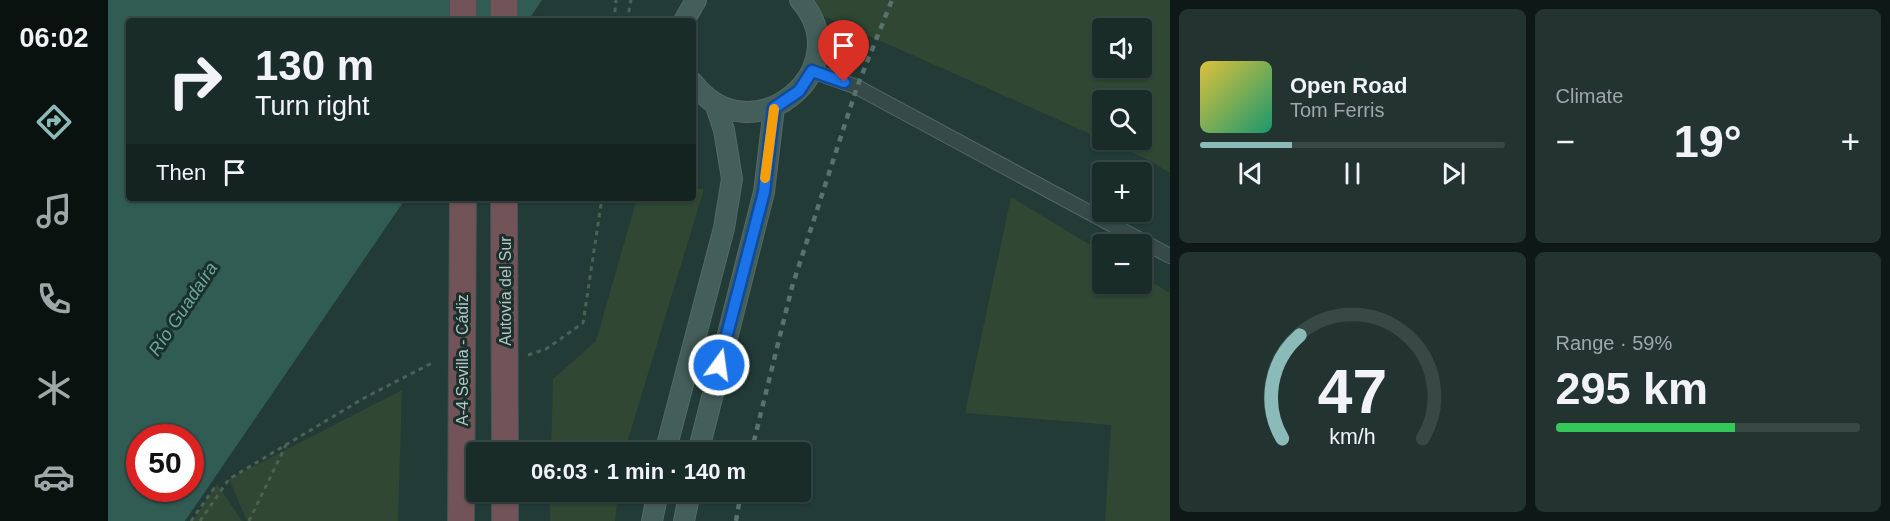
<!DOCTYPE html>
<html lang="en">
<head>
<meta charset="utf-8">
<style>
	:root { --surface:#1a2c28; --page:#233430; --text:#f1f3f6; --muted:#9fa7a8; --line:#384845; --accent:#8bbbb9 }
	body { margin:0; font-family:Arial,sans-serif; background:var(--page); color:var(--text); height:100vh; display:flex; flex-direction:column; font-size:22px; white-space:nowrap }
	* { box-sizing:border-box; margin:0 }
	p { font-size:20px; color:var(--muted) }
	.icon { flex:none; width:33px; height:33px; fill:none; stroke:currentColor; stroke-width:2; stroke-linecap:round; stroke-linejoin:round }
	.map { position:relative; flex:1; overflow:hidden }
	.sheet { display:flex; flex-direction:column; gap:9px; padding:9px; background:#0e1816; width:720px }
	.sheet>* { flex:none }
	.hud { position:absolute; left:18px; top:18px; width:570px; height:183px; border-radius:6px; box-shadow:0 2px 4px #0004,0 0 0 2px var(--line); background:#1a2c28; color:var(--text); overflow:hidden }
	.buttons { position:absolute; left:984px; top:18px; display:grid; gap:12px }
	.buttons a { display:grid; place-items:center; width:60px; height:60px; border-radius:6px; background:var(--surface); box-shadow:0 2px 4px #0004,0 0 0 2px var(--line); font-size:30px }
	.speed { position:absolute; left:18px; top:424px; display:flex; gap:12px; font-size:30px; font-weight:700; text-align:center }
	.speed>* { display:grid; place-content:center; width:78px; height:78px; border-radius:50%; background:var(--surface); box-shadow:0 2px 4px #0004,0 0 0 2px var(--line); line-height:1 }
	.speed .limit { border:9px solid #d22; background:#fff; color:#111 }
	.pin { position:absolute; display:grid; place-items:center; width:51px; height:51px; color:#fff; margin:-62px -26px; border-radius:50% 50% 50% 0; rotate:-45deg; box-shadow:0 0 6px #0007 }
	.pin .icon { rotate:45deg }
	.me { position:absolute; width:66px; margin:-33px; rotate:14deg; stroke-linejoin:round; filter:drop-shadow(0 0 4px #0008) }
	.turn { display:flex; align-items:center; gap:21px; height:126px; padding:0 30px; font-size:27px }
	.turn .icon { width:78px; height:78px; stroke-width:2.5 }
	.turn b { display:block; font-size:42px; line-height:51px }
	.then { display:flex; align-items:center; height:57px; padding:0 30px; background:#0003; gap:12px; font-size:22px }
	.big { font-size:45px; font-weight:600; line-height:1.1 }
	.sheet .tile { flex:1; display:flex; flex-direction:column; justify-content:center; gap:9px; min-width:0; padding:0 21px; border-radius:9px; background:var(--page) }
	.sheet .dial { align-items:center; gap:0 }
	.dial svg { height:156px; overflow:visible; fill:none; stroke:var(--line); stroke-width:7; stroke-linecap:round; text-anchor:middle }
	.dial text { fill:var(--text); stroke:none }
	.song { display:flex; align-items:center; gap:18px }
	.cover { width:72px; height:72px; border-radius:9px; background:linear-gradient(135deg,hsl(50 70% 55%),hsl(160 70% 35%)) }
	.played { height:6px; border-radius:3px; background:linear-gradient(90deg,var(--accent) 30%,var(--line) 30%) }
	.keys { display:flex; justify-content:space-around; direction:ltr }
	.heat { display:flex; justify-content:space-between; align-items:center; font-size:33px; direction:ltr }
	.charge { height:9px; border-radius:4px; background:linear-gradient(90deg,#34c759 59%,var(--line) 0) }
	.sheet .tiles { flex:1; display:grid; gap:9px; grid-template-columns:repeat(2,1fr) }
	.trip { position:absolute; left:358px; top:442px; width:345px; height:60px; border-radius:6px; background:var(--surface); box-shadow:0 2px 4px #0004,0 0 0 2px var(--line); font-weight:600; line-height:60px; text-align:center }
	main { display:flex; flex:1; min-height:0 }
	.dock { display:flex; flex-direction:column; width:108px; justify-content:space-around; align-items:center; background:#0a1210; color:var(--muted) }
	.dock .icon { width:42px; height:42px }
	.dock .current { color:var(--accent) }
	.dock b { font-size:27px; color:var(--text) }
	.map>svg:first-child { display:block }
	.green { fill:#2f4733; fill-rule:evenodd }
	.water { fill:#305c53; fill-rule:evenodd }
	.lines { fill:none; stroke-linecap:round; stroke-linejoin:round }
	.street-casing { stroke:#546965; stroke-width:16 }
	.secondary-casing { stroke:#546965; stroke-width:22 }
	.highway-casing { stroke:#415652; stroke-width:28 }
	.path { stroke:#4b6253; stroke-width:3; stroke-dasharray:4.5 4.5; stroke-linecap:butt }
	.street { stroke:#364b47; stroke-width:14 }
	.secondary { stroke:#445e5a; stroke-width:20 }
	.highway { stroke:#715358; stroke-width:26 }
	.rail { stroke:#58726e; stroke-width:4.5; stroke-dasharray:6 6; stroke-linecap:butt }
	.route-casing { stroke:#114b97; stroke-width:15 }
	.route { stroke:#1a73e8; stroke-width:10 }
	.slow { stroke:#f59e0b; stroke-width:10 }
	.labels { text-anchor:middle; stroke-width:6; stroke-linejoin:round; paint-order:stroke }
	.street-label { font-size:16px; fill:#b1c7c4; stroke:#1b302c }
	.water-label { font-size:18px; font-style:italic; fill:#69a79a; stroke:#1b302c }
</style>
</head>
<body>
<main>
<nav class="dock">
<b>06:02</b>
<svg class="icon current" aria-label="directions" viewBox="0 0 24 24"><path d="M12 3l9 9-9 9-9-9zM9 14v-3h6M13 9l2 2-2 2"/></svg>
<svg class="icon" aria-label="music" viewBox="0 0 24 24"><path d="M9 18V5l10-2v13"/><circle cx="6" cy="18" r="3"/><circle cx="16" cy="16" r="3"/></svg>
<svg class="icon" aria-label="phone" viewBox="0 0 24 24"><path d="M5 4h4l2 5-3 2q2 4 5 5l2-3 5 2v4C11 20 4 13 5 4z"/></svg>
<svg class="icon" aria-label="climate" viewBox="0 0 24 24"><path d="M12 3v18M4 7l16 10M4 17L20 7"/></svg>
<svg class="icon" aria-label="car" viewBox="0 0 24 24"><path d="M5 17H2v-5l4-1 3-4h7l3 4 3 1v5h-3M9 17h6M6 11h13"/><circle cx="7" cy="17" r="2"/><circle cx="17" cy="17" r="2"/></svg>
</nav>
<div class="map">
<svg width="1062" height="521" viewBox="0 0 1062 521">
	<rect width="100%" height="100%" fill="#223b36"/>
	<!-- green -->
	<g class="green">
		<path d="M706 0H1062V173L1039 159 995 140H1034V100H994V139L700 9ZM994 28H1034V68H994Z"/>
		<polygon points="585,189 596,189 516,453 443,453 445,379 488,341 529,198 585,198"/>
		<polygon points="903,197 994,252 994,284 1034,284 1034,276 1062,293 1062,521 997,521 1003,425 857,413"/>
		<polygon points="294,390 290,521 139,521 121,479"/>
		<polygon points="109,484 134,521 84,521"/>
		<polygon points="442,492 510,492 507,521 442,521"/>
	</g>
	<!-- water -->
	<path class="water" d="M0 0H434L420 21H21V198H298L77 521H0ZM32 438H82V489H32Z"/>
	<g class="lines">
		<!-- street casing -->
		<g class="street-casing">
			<polyline id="street" points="704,71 749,87 1062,256"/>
		</g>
		<!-- secondary casing -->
		<g class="secondary-casing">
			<g id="secondary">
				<polyline points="576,21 588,0"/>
				<path d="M585 83C644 159 753 69 692 0"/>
				<polyline points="557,453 616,228 624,179 616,130 607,103"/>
				<polyline points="590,453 656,192 666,108"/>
				<polyline points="544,521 550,492"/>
				<polyline points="576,521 582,492"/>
			</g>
		</g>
		<!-- highway casing -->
		<g class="highway-casing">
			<g id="highway">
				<polyline points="355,0 355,21"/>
				<polyline points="396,21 396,0"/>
				<polyline points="396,198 397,453"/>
				<polyline points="353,521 355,198"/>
				<polyline points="397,521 397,492"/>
			</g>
		</g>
		<!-- path -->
		<g class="path">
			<polyline points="506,21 508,0"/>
			<polyline points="519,21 523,0"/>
			<polyline points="420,355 438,349 475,323 494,198"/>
			<polyline points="83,521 109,484"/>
			<polyline points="92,521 121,479 256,398 324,363"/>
			<polyline points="141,521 178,445"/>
		</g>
		<!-- street -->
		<use href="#street" class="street"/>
		<!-- secondary -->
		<use href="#secondary" class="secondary"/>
		<!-- highway -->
		<use href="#highway" class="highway"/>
		<!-- rail -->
		<g class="rail">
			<polyline points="643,453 684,287 749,87 784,0"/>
			<polyline points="628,521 633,492"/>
		</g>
	</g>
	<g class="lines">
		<!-- route casing -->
		<g class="route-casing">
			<polyline id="route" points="611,365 656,192 666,108 691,91 704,71 736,82"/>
		</g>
		<!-- route -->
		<use href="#route" class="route"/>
		<!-- slow -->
		<polyline class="slow" points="657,178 666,109"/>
	</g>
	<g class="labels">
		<!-- street labels -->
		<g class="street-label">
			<text transform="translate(397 291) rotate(-90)" y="6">Autovía del Sur</text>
			<text transform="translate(354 360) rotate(-90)" y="6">A-4 Sevilla - Cádiz</text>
		</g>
		<!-- water labels -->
		<g class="water-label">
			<text transform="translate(75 309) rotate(-56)" y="6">Río Guadaíra</text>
		</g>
	</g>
</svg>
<div class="buttons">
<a><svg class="icon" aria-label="sound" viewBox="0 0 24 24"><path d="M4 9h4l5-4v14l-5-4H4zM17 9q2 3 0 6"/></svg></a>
<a><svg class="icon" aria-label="search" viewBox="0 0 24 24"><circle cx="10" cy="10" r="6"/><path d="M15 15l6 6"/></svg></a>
<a>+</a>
<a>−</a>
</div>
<div class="speed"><div class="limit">50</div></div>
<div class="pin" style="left:736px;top:82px;background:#d93025"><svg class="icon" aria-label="arrive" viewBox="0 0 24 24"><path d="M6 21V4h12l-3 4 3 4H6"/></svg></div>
<svg class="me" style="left:611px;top:365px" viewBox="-20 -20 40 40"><circle r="17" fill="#1a73e8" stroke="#fff" stroke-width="3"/><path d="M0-11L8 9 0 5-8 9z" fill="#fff"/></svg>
<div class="trip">06:03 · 1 min · 140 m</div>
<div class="hud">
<div class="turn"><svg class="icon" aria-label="right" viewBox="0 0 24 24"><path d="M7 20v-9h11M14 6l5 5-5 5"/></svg><div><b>130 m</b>Turn right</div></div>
<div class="then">Then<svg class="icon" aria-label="arrive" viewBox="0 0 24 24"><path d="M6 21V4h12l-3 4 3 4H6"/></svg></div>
</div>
</div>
<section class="sheet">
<div class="tiles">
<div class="tile">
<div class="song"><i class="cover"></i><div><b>Open Road</b><p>Tom Ferris</p></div></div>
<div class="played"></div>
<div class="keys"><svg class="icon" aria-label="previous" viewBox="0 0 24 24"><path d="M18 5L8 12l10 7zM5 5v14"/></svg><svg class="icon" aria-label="pause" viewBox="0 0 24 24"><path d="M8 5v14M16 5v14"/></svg><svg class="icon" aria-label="next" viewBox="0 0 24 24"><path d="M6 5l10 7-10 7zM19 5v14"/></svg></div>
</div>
<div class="tile"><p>Climate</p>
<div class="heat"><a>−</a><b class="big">19°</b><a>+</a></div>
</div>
<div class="tile dial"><svg viewBox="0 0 100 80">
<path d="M14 69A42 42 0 1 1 86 69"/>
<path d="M14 69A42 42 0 0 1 23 16" stroke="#8bbbb9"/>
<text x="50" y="56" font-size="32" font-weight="700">47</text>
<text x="50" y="72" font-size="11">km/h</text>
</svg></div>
<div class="tile"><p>Range · 59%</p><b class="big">295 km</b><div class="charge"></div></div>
</div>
</section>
</main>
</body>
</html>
